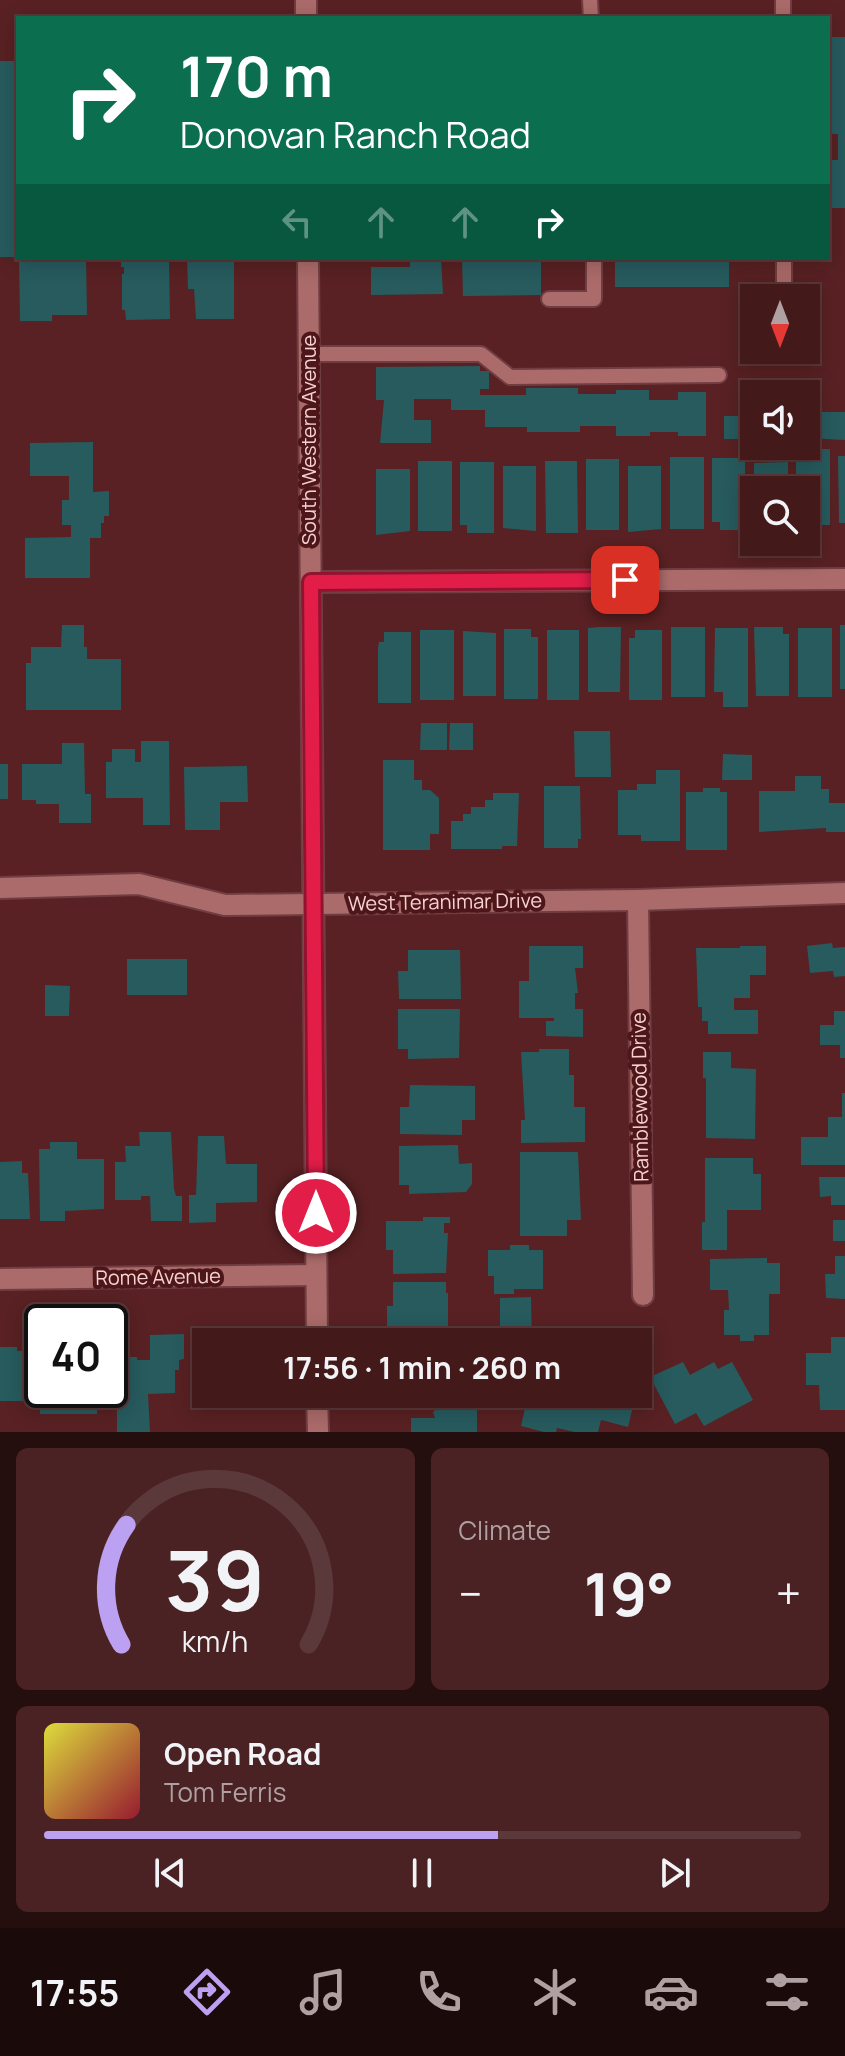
<!DOCTYPE html>
<html lang="en">
<head>
<meta charset="utf-8">
<style>
	:root { --surface:#43191a; --page:#4a2223; --text:#f1f3f6; --muted:#afa0a2; --line:#5b3839; --accent:#bca0f2 }
	body { margin:0; font-family:Manrope,sans-serif; background:var(--page); color:var(--text); height:100vh; display:flex; flex-direction:column; font-size:30px; white-space:nowrap }
	* { box-sizing:border-box; margin:0 }
	p { font-size:26px; color:var(--muted) }
	.icon { flex:none; width:44px; height:44px; fill:none; stroke:currentColor; stroke-width:2; stroke-linecap:round; stroke-linejoin:round }
	.map { position:relative; height:1432px; overflow:hidden }
	.side { display:flex; flex-direction:column; gap:16px; padding:16px; background:#250e0e; flex:1 }
	.side>* { flex:none }
	.banner { position:absolute; left:16px; top:16px; width:814px; height:244px; border-radius:0px; box-shadow:0 4px 20px #0003,0 0 0 2px var(--line); background:#0b6e4f; color:#fff; overflow:hidden }
	.needle { width:52px; rotate:180deg }
	.tools { position:absolute; left:740px; top:284px; display:grid; gap:16px }
	.tools a { display:grid; place-items:center; width:80px; height:80px; border-radius:0px; background:var(--surface); box-shadow:0 4px 20px #0003,0 0 0 2px var(--line); font-size:40px }
	.speed { position:absolute; left:24px; top:1304px; display:flex; gap:16px; font-size:40px; font-weight:700; text-align:center }
	.speed>* { display:grid; place-content:center; width:104px; height:104px; border-radius:50%; background:var(--surface); box-shadow:0 4px 20px #0003,0 0 0 2px var(--line); line-height:1 }
	.speed .limit { border:4px solid #111; border-radius:12px; background:#fff; color:#111 }
	.pin { position:absolute; display:grid; place-items:center; width:68px; height:68px; color:#fff; margin:-34px; border-radius:16px; box-shadow:0 4px 12px #0006 }
	.me { position:absolute; width:88px; margin:-44px; rotate:0deg; stroke-linejoin:round; filter:drop-shadow(0 0 6px #0008) }
	.turn { display:flex; align-items:center; gap:28px; height:168px; padding:0 32px; font-size:36px }
	.turn .icon { width:104px; height:104px; stroke-width:2.5 }
	.turn b { display:block; font-size:56px; line-height:68px }
	.lanes { display:flex; align-items:center; height:76px; padding:0 32px; background:#0003; justify-content:center; gap:40px; direction:ltr }
	.lanes .off { opacity:.35 }
	.big { font-size:60px; font-weight:700; line-height:1.1 }
	.side .card { flex:1; display:flex; flex-direction:column; justify-content:center; gap:12px; min-width:0; padding:0 28px; border-radius:12px; background:var(--page) }
	.side .dial { align-items:center; gap:0 }
	.dial svg { height:208px; overflow:visible; fill:none; stroke:var(--line); stroke-width:7; stroke-linecap:round; text-anchor:middle }
	.dial text { fill:var(--text); stroke:none }
	.song { display:flex; align-items:center; gap:24px }
	.cover { width:96px; height:96px; border-radius:12px; background:linear-gradient(135deg,hsl(60 70% 55%),hsl(350 70% 35%)) }
	.played { height:8px; border-radius:4px; background:linear-gradient(90deg,var(--accent) 60%,var(--line) 60%) }
	.keys { display:flex; justify-content:space-around; direction:ltr }
	.heat { display:flex; justify-content:space-between; align-items:center; font-size:44px; direction:ltr }
	.side .tiles { flex:1; display:grid; gap:16px; grid-template-columns:1fr 1fr }
	.card:last-child { grid-column:span 2 }
	.trip { position:absolute; left:192px; top:1328px; width:460px; height:80px; border-radius:0px; background:var(--surface); box-shadow:0 4px 20px #0003,0 0 0 2px var(--line); font-weight:700; line-height:80px; text-align:center }
	.tab-bar { display:flex; height:128px; justify-content:space-around; align-items:center; background:#1b0a0a; color:var(--muted) }
	.tab-bar .icon { width:56px; height:56px }
	.tab-bar .active { color:var(--accent) }
	.tab-bar b { font-size:36px; color:var(--text) }
	.map>svg:first-child { display:block }
	.building { fill:#275b5e }
	.lines { fill:none; stroke-linecap:round; stroke-linejoin:round }
	.service-casing { stroke:#703e42; stroke-width:18 }
	.minor-casing { stroke:#703e42; stroke-width:24 }
	.tertiary-casing { stroke:#703e42; stroke-width:24 }
	.service { stroke:#ab6b6a; stroke-width:14 }
	.minor { stroke:#ab6b6a; stroke-width:20 }
	.tertiary { stroke:#ab6b6a; stroke-width:20 }
	.route-casing { stroke:#92132f; stroke-width:20 }
	.route { stroke:#e11d48; stroke-width:14 }
	.labels { text-anchor:middle; stroke-width:8; stroke-linejoin:round; paint-order:stroke }
	.street-label { font-size:20px; fill:#f7d2d1; stroke:#4d1619 }
</style>
</head>
<body>
<div class="map">
<svg width="845" height="1432" viewBox="0 0 845 1432">
	<rect width="100%" height="100%" fill="#592123"/>
	<!-- building -->
	<g class="building">
		<polygon points="828,37 845,37 845,208 828,208 828,160 838,160 838,134 828,134"/>
		<rect x="0" y="61" width="18" height="196"/>
		<polygon points="19,258 86,258 87,315 52,315 52,321 20,321"/>
		<polygon points="121,258 169,258 170,319 126,320 125,310 122,310 122,274 124,274 124,267 121,267"/>
		<polygon points="187,258 234,258 234,319 196,319 194,289 188,289"/>
		<polygon points="410,258 441,258 443,294 371,295 371,267 410,267"/>
		<polygon points="462,258 541,258 541,295 463,296"/>
		<rect x="615" y="258" width="114" height="29"/>
		<polygon points="480,366 480,371 489,371 489,389 480,389 480,395 526,395 526,388 578,388 578,394 616,394 616,390 649,390 649,400 678,400 678,392 706,392 706,436 678,436 678,432 650,432 650,436 616,436 616,426 580,426 580,432 527,432 527,427 485,427 485,410 451,410 451,399 414,399 414,420 431,420 431,443 380,443 384,400 376,400 376,367"/>
		<polygon points="820,412 845,412 845,440 806,438 806,416 820,416"/>
		<rect x="724" y="416" width="30" height="23"/>
		<polygon points="93,442 93,492 109,491 109,516 104,516 104,523 101,523 101,538 90,538 90,578 25,578 25,538 71,537 71,525 62,525 62,500 69,500 69,476 30,476 30,443"/>
		<polygon points="806,449 830,449 830,525 806,525 806,490 796,490 796,459 806,459"/>
		<polygon points="838,456 845,456 845,523 839,523"/>
		<rect x="670" y="457" width="34" height="72"/>
		<polygon points="712,458 745,458 745,530 720,530 720,522 712,522"/>
		<rect x="586" y="459" width="33" height="71"/>
		<rect x="418" y="461" width="34" height="70"/>
		<polygon points="545,461 577,461 578,533 546,533"/>
		<polygon points="460,462 494,462 494,533 467,533 467,525 460,525"/>
		<polygon points="788,462 788,490 754,490 754,463"/>
		<polygon points="503,466 536,466 536,531 503,528"/>
		<polygon points="628,466 661,466 661,529 628,532"/>
		<polygon points="376,469 410,469 410,531 376,535"/>
		<polygon points="62,625 84,625 84,647 87,647 87,659 121,659 121,710 26,710 26,663 31,663 31,647 61,647"/>
		<rect x="840" y="625" width="5" height="64"/>
		<polygon points="599,627 621,627 620,692 588,692 588,628"/>
		<rect x="671" y="627" width="34" height="70"/>
		<polygon points="754,627 783,627 783,634 789,634 789,696 756,696"/>
		<polygon points="715,628 748,628 748,707 723,707 723,692 714,692"/>
		<rect x="798" y="628" width="34" height="69"/>
		<polygon points="504,629 531,629 531,637 538,637 538,699 504,699"/>
		<rect x="420" y="630" width="34" height="70"/>
		<rect x="547" y="630" width="32" height="70"/>
		<polygon points="635,630 662,630 662,700 629,700 629,638 635,638"/>
		<polygon points="463,631 496,633 496,696 463,696"/>
		<polygon points="384,632 411,632 411,703 378,703 378,648 379,642 384,642"/>
		<polygon points="421,723 447,723 447,750 420,750"/>
		<polygon points="450,723 473,723 473,750 449,750"/>
		<polygon points="574,731 610,731 611,777 575,777"/>
		<polygon points="141,741 169,741 170,825 143,825 143,798 106,798 106,762 112,762 112,749 135,749 135,762 141,762"/>
		<polygon points="62,743 84,743 85,794 91,794 91,823 59,823 59,804 36,804 36,800 22,800 22,764 62,764"/>
		<polygon points="723,754 752,755 752,780 722,780"/>
		<polygon points="383,760 414,760 414,780 422,780 422,790 430,790 439,798 439,834 430,834 430,850 383,850"/>
		<rect x="0" y="764" width="8" height="35"/>
		<polygon points="247,766 248,802 220,802 220,830 185,830 184,767"/>
		<polygon points="656,770 680,770 680,841 641,841 641,835 618,835 618,790 637,790 637,784 656,784"/>
		<polygon points="795,776 821,776 821,789 829,789 829,803 845,803 845,832 826,832 826,828 759,832 759,791 795,791"/>
		<polygon points="544,786 580,786 581,839 578,839 578,848 544,848"/>
		<polygon points="703,788 720,788 720,792 727,792 727,850 686,850 686,792 703,792"/>
		<polygon points="493,793 519,793 517,846 502,846 502,849 451,849 451,821 463,821 463,814 471,814 471,807 485,807 485,800 493,800"/>
		<polygon points="832,943 833,948 845,947 845,976 834,977 833,971 810,973 807,946"/>
		<polygon points="529,946 583,946 583,968 575,968 578,993 575,993 575,1009 583,1009 583,1037 546,1036 546,1021 554,1021 554,1018 519,1018 519,981 529,981"/>
		<polygon points="740,946 766,946 766,975 750,975 750,998 734,998 734,1010 758,1010 758,1034 708,1034 708,1021 702,1021 702,1007 698,1007 696,948 740,948"/>
		<polygon points="408,950 460,950 461,999 399,999 398,971 408,971"/>
		<rect x="127" y="959" width="60" height="36"/>
		<polygon points="45,985 70,986 69,1016 45,1016"/>
		<polygon points="398,1009 460,1009 459,1058 408,1059 408,1049 398,1049"/>
		<polygon points="834,1011 845,1011 845,1058 840,1058 840,1045 820,1045 820,1025 834,1025"/>
		<polygon points="539,1049 569,1049 569,1075 574,1075 574,1107 585,1107 585,1142 521,1143 521,1120 525,1120 521,1052 539,1052"/>
		<polygon points="703,1052 731,1052 731,1068 756,1069 755,1139 706,1138 706,1078 703,1078"/>
		<polygon points="410,1085 475,1086 475,1120 462,1120 462,1135 400,1134 400,1107 409,1107"/>
		<polygon points="842,1093 845,1093 845,1165 801,1165 801,1137 828,1137 828,1117 842,1117"/>
		<polygon points="139,1132 171,1132 174,1189 176,1196 182,1196 182,1221 151,1221 150,1196 141,1196 141,1200 115,1200 115,1162 126,1162 125,1146 140,1146"/>
		<polygon points="198,1136 224,1136 226,1164 257,1164 257,1202 216,1203 216,1222 189,1223 189,1195 196,1195"/>
		<polygon points="50,1142 77,1142 77,1159 104,1159 104,1209 65,1211 65,1221 40,1221 39,1149 50,1149"/>
		<polygon points="458,1145 459,1164 472,1163 472,1184 466,1192 409,1194 409,1185 399,1185 399,1146"/>
		<polygon points="520,1152 578,1152 581,1220 567,1220 567,1236 520,1236"/>
		<polygon points="705,1158 753,1158 753,1174 761,1174 761,1210 727,1210 727,1250 702,1250 702,1222 705,1222"/>
		<polygon points="22,1161 22,1173 28,1173 30,1219 0,1219 0,1162"/>
		<polygon points="819,1177 845,1177 845,1205 831,1205 831,1196 820,1197"/>
		<polygon points="423,1217 450,1217 450,1223 444,1223 444,1233 448,1233 446,1273 393,1274 393,1250 386,1250 386,1221 423,1221"/>
		<rect x="833" y="1220" width="12" height="21"/>
		<polygon points="510,1245 529,1245 529,1250 543,1250 543,1289 514,1289 514,1294 494,1294 494,1276 488,1276 488,1250 510,1250"/>
		<polygon points="835,1256 845,1256 845,1299 826,1298 825,1274 835,1274"/>
		<polygon points="767,1258 767,1263 780,1263 780,1294 769,1294 769,1335 754,1335 754,1341 740,1341 740,1335 724,1335 724,1310 729,1310 728,1290 710,1290 710,1259"/>
		<polygon points="393,1282 446,1282 446,1293 448,1293 448,1336 387,1334 387,1306 393,1306"/>
		<polygon points="531,1297 532,1342 500,1342 500,1298"/>
		<polygon points="190,1332 215,1332 215,1342 206,1342 206,1359 190,1359"/>
		<polygon points="184,1334 184,1359 179,1360 179,1370 175,1370 175,1393 148,1394 150,1432 117,1432 117,1357 137,1357 137,1360 150,1360 150,1335"/>
		<polygon points="831,1337 845,1337 845,1410 820,1410 819,1385 806,1385 806,1353 831,1353"/>
		<polygon points="0,1347 17,1347 17,1351 31,1351 32,1401 0,1401"/>
		<polygon points="683,1362 690,1375 714,1362 718,1369 732,1362 753,1400 704,1426 696,1413 675,1424 650,1377"/>
		<polygon points="40,1390 100,1390 100,1407 97,1407 97,1414 40,1414"/>
		<polygon points="433,1394 477,1394 477,1399 439,1400"/>
		<polygon points="560,1394 636,1394 628,1427 601,1420 598,1432 575,1432 557,1428 556,1432 544,1432 521,1426 528,1395 558,1402"/>
		<polygon points="439,1407 477,1407 477,1432 411,1432 411,1418 435,1418 433,1412"/>
	</g>
	<g class="lines">
		<!-- service casing -->
		<g class="service-casing">
			<g id="service">
				<polyline points="590,0 591,18"/>
				<polyline points="783,0 783,18"/>
				<polyline points="784,258 784,298"/>
				<polyline points="549,299 594,299 594,258"/>
				<polyline points="309,354 481,354 510,377 719,375"/>
			</g>
		</g>
		<!-- minor casing -->
		<g class="minor-casing">
			<g id="minor">
				<polyline points="311,582 845,579"/>
				<polyline points="0,888 139,884 225,905 638,900 845,893"/>
				<polyline points="638,900 643,1295"/>
				<polyline points="0,1279 316,1275"/>
			</g>
		</g>
		<!-- tertiary casing -->
		<g class="tertiary-casing">
			<g id="tertiary">
				<polyline points="306,0 306,18"/>
				<polyline points="308,258 317,1342"/>
				<polyline points="317,1394 318,1432"/>
			</g>
		</g>
		<!-- service -->
		<use href="#service" class="service"/>
		<!-- minor -->
		<use href="#minor" class="minor"/>
		<!-- tertiary -->
		<use href="#tertiary" class="tertiary"/>
	</g>
	<g class="lines">
		<!-- route casing -->
		<g class="route-casing">
			<polyline id="route" points="316,1213 311,582 625,580"/>
		</g>
		<!-- route -->
		<use href="#route" class="route"/>
	</g>
	<g class="labels">
		<!-- street labels -->
		<g class="street-label">
			<text transform="translate(309 440) rotate(-90)" y="7">South Western Avenue</text>
			<text transform="translate(445 902) rotate(-1)" y="7">West Teranimar Drive</text>
			<text transform="translate(640 1097) rotate(-91)" y="7">Ramblewood Drive</text>
			<text transform="translate(158 1277) rotate(-1)" y="7">Rome Avenue</text>
		</g>
	</g>
</svg>
<div class="tools">
<a><svg class="needle" viewBox="-14 -14 28 28"><path d="M0-13l5 13h-10z" fill="#e53935"/><path d="M0 13l5-13h-10z" fill="#afa0a2"/></svg></a>
<a><svg class="icon" aria-label="sound" viewBox="0 0 24 24"><path d="M4 9h4l5-4v14l-5-4H4zM17 9q2 3 0 6"/></svg></a>
<a><svg class="icon" aria-label="search" viewBox="0 0 24 24"><circle cx="10" cy="10" r="6"/><path d="M15 15l6 6"/></svg></a>
</div>
<div class="speed"><div class="limit">40</div></div>
<div class="pin" style="left:625px;top:580px;background:#d93025"><svg class="icon" aria-label="arrive" viewBox="0 0 24 24"><path d="M6 21V4h12l-3 4 3 4H6"/></svg></div>
<svg class="me" style="left:316px;top:1213px" viewBox="-20 -20 40 40"><circle r="17" fill="#e11d48" stroke="#fff" stroke-width="3"/><path d="M0-11L8 9 0 5-8 9z" fill="#fff"/></svg>
<div class="trip">17:56 · 1 min · 260 m</div>
<div class="banner">
<div class="turn"><svg class="icon" aria-label="right" viewBox="0 0 24 24"><path d="M7 20v-9h11M14 6l5 5-5 5"/></svg><div><b>170 m</b>Donovan Ranch Road</div></div>
<div class="lanes"><svg class="icon off" aria-label="left" viewBox="0 0 24 24"><path d="M17 20v-9H6M10 6l-5 5 5 5"/></svg><svg class="icon off" aria-label="ahead" viewBox="0 0 24 24"><path d="M12 20V5M6 11l6-6 6 6"/></svg><svg class="icon off" aria-label="ahead" viewBox="0 0 24 24"><path d="M12 20V5M6 11l6-6 6 6"/></svg><svg class="icon" aria-label="right" viewBox="0 0 24 24"><path d="M7 20v-9h11M14 6l5 5-5 5"/></svg></div>
</div>
</div>
<section class="side">
<div class="tiles">
<div class="card dial"><svg viewBox="0 0 100 80">
<path d="M14 69A42 42 0 1 1 86 69"/>
<path d="M14 69A42 42 0 0 1 16 23" stroke="#bca0f2"/>
<text x="50" y="56" font-size="32" font-weight="700">39</text>
<text x="50" y="72" font-size="11">km/h</text>
</svg></div>
<div class="card"><p>Climate</p>
<div class="heat"><a>−</a><b class="big">19°</b><a>+</a></div>
</div>
<div class="card">
<div class="song"><i class="cover"></i><div><b>Open Road</b><p>Tom Ferris</p></div></div>
<div class="played"></div>
<div class="keys"><svg class="icon" aria-label="previous" viewBox="0 0 24 24"><path d="M18 5L8 12l10 7zM5 5v14"/></svg><svg class="icon" aria-label="pause" viewBox="0 0 24 24"><path d="M8 5v14M16 5v14"/></svg><svg class="icon" aria-label="next" viewBox="0 0 24 24"><path d="M6 5l10 7-10 7zM19 5v14"/></svg></div>
</div>
</div>
</section>
<nav class="tab-bar">
<b>17:55</b>
<svg class="icon active" aria-label="directions" viewBox="0 0 24 24"><path d="M12 3l9 9-9 9-9-9zM9 14v-3h6M13 9l2 2-2 2"/></svg>
<svg class="icon" aria-label="music" viewBox="0 0 24 24"><path d="M9 18V5l10-2v13"/><circle cx="6" cy="18" r="3"/><circle cx="16" cy="16" r="3"/></svg>
<svg class="icon" aria-label="phone" viewBox="0 0 24 24"><path d="M5 4h4l2 5-3 2q2 4 5 5l2-3 5 2v4C11 20 4 13 5 4z"/></svg>
<svg class="icon" aria-label="climate" viewBox="0 0 24 24"><path d="M12 3v18M4 7l16 10M4 17L20 7"/></svg>
<svg class="icon" aria-label="car" viewBox="0 0 24 24"><path d="M5 17H2v-5l4-1 3-4h7l3 4 3 1v5h-3M9 17h6M6 11h13"/><circle cx="7" cy="17" r="2"/><circle cx="17" cy="17" r="2"/></svg>
<svg class="icon" aria-label="filters" viewBox="0 0 24 24"><path d="M4 7h16M4 17h16"/><circle cx="9" cy="7" r="2"/><circle cx="15" cy="17" r="2"/></svg>
</nav>
</body>
</html>
